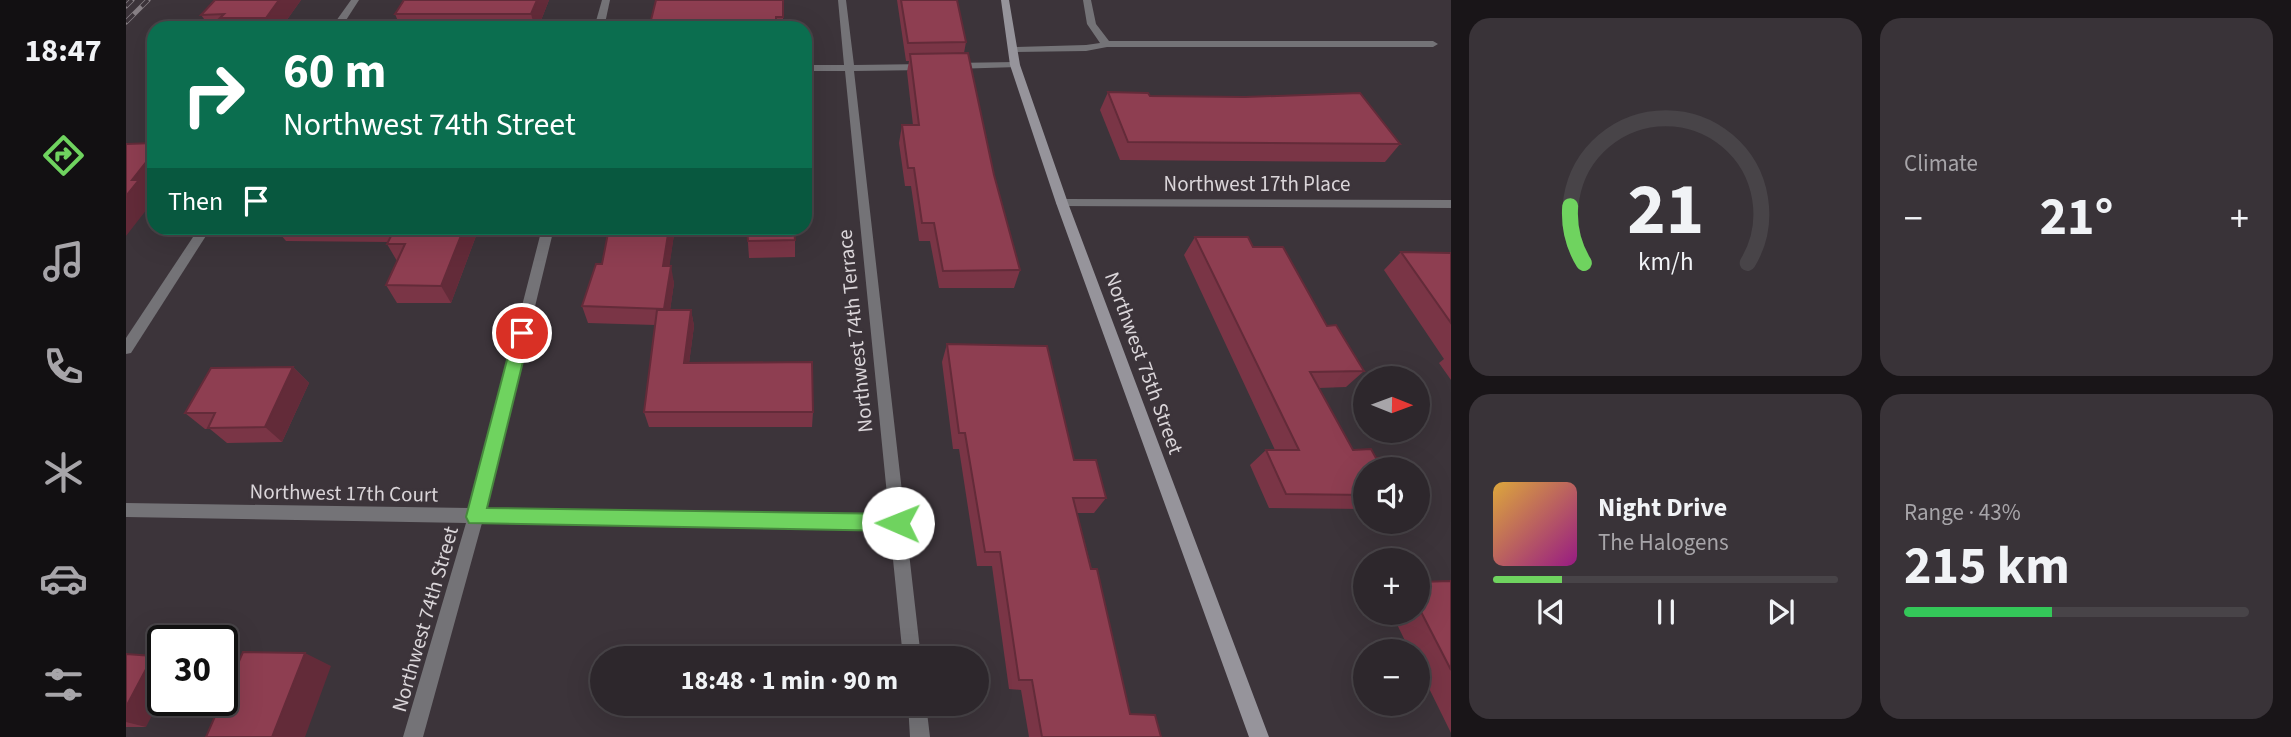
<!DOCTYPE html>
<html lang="en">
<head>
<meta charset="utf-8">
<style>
	:root { --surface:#2d272c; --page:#393338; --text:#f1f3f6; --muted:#a7a5a9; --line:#484448; --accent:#6fd35f }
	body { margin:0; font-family:"Source Sans 3",sans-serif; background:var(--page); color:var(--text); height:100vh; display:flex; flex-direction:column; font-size:26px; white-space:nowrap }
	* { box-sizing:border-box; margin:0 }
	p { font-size:23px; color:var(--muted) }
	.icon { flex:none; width:38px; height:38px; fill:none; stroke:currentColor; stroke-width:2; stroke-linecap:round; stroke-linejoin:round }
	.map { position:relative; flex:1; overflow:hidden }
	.details { display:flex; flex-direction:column; gap:18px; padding:18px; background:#191518; width:840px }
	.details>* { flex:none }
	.guide { position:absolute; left:21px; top:21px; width:665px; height:214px; border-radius:21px; box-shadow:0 7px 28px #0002,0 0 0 2px var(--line); background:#0b6e4f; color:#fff; overflow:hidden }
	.needle { width:46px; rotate:91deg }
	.controls { position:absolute; left:1227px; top:366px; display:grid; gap:14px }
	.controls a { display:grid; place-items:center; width:77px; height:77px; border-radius:50%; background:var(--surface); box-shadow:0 7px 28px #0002,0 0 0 2px var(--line); font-size:35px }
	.speed { position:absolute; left:21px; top:625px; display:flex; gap:14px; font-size:35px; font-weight:700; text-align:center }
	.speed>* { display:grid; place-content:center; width:91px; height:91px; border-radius:50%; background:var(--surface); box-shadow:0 7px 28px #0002,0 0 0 2px var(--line); line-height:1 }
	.speed .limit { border:4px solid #111; border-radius:10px; background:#fff; color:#111 }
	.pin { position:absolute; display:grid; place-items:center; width:60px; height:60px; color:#fff; margin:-30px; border:4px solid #fff; border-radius:50%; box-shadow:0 2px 7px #0007 }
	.me { position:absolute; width:77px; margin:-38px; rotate:271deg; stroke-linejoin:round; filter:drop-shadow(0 0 5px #0008) }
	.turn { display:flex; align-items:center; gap:24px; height:147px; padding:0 21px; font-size:32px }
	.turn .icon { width:91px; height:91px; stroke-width:2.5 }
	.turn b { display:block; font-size:49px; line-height:60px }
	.then { display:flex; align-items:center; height:66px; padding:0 21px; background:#0003; gap:14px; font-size:26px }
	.big { font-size:52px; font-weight:700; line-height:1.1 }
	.details .widget { flex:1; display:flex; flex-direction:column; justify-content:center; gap:10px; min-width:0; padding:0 24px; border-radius:21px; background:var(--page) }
	.details .dial { align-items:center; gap:0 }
	.dial svg { height:182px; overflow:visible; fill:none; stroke:var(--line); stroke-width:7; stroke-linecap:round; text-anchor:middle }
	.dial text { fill:var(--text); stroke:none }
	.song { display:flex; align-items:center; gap:21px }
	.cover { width:84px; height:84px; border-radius:10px; background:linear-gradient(135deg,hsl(40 70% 55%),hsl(310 70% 35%)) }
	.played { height:7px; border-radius:4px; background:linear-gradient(90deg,var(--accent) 20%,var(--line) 20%) }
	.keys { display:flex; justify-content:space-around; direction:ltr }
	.heat { display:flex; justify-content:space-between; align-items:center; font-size:38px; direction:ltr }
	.charge { height:10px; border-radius:5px; background:linear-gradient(90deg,#34c759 43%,var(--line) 0) }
	.details .tiles { flex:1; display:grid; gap:18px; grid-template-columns:repeat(2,1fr) }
	.trip { position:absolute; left:464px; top:646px; width:399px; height:70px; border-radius:35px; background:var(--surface); box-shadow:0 7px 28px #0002,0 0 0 2px var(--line); font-weight:700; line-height:70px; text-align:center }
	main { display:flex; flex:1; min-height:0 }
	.menu { display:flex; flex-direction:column; width:126px; justify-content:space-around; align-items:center; background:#121012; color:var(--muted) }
	.menu .icon { width:49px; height:49px }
	.menu .current { color:var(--accent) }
	.menu b { font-size:32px; color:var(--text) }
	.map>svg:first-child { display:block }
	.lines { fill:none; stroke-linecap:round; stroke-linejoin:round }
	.lane { fill:#747377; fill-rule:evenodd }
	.street { fill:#747377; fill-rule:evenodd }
	.secondary { fill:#96949b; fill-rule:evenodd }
	.rail-casing { stroke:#867f84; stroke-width:5 }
	.rail { stroke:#3c343a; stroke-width:3.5; stroke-dasharray:11; stroke-linecap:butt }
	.wall { fill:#7a3546 }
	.shaded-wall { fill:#632b39 }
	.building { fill:#8e3e51; stroke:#632b39; stroke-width:2 }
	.route { fill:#6fd35f; stroke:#48893e; stroke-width:2 }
	.labels { text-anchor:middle; stroke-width:5; stroke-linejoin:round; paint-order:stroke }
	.street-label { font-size:21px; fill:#dad5d9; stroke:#3c343a }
</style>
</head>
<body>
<main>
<nav class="menu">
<b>18:47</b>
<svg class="icon current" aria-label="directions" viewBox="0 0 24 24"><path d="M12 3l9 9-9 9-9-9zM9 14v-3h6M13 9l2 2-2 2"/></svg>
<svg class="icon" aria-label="music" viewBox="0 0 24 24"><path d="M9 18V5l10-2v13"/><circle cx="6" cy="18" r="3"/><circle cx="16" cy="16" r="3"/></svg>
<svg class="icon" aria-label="phone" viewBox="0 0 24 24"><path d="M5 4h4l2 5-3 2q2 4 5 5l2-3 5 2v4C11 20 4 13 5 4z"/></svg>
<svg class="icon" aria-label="climate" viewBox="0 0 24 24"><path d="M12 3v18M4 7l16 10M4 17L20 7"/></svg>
<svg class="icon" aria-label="car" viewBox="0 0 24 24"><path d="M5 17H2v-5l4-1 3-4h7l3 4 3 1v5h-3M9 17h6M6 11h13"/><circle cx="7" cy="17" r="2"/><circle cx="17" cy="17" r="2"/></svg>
<svg class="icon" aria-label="filters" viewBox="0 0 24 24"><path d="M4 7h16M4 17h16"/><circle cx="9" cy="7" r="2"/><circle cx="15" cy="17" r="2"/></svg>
</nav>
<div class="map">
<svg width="1325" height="737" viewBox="0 0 1325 737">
	<rect width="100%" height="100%" fill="#3c343a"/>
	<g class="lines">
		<!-- lane -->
		<polygon class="lane" points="957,0 965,0 970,24 983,41 1307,41 1312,44 1307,47 981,47 960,51 884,52 884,48 887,47 960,45 974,43 961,24"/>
		<!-- street -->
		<g class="street">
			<polygon points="225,0 233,0 215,28 205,28"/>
			<polygon points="476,0 484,0 478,28 468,28"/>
			<polygon points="712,0 720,0 728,65 800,64 805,67 800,70 728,71 795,658 777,658 764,530 356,523 297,737 277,737 340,523 0,517 0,503 344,508 416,228 428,228 360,509 763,515 719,71 679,71 679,65 718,65"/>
			<polygon points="889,62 894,65 892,67 827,69 822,66 827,63"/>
			<polygon points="936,199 1325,200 1325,208 932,206 930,203"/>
			<polygon points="73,228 85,228 5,353 0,354 0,338"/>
			<polygon points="782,704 800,704 804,737 784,737"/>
		</g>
		<!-- secondary -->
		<polygon class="secondary" points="875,0 883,0 894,65 942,203 1143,737 1123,737 930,203 884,65"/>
		<!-- rail casing -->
		<g class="rail-casing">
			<g id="rail">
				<polyline points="0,6 6,0"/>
				<polyline points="0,22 22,0"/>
			</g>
		</g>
		<!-- rail -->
		<use href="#rail" class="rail"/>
	</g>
	<!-- wall -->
	<g class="wall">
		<polygon points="175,0 155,28 85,28 75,15"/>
		<polygon points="423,0 412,28 275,28 269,14"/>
		<polygon points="657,0 657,28 523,28"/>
		<polygon points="771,0 831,0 840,42 838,53 868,175 894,270 888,288 813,288 804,241 793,241 785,186 779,186 773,143 776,125 787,125 781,72 783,61 780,61"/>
		<polygon points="982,92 1024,96 1274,144 1259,162 994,160 974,110"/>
		<polygon points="149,228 353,228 325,303 271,303 260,285 271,261 261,244 262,242 160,241"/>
		<polygon points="483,228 549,228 543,266 548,283 544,310 565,310 568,326 563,363 687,412 686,427 523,427 518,412 529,325 462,323 456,306 476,264"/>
		<polygon points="621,228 669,240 669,257 623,258"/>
		<polygon points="1069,237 1127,247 1201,326 1238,371 1220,387 1193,388 1227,450 1239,469 1239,509 1143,508 1124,465 1140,450 1149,450 1058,255"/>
		<polygon points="1275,252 1325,253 1325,380 1313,363 1318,359 1258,270"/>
		<polygon points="821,344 948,460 980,498 968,513 951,513 1004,714 1035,737 903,737 895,690 883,689 866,566 851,566 833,449 827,449 816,362"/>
		<polygon points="167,367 183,383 156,442 101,443 84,429 79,429 59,413"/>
		<polygon points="1325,581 1325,733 1292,666 1292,651 1284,651 1265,612 1292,612 1292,582"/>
		<polygon points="0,654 20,727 0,727"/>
	</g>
	<!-- shaded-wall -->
	<g class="shaded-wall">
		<polygon points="153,0 175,0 155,28 147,28 140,18"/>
		<polygon points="411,0 423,0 412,28 409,28 405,14"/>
		<polygon points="28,152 28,191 26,193 28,195 28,200 0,236 0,196 6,180"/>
		<polygon points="338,228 353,228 325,303 315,286"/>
		<polygon points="543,228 549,228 541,283 537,266"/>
		<polygon points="545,266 548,283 542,325 538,309"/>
		<polygon points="565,310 568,326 561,379 558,363"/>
		<polygon points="167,367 183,383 156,442 139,427"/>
		<polygon points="179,653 205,666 179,737 146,737"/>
		<polygon points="27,656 37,659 37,694 20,727 0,722 0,707"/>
	</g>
	<!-- building -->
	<g class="building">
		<polygon points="89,0 153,0 140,18 94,18 98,14 75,15"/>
		<polygon points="278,0 411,0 405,14 269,14"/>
		<polygon points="530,0 657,0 657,17 650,17 650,24 577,23 576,28 523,28"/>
		<polygon points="775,0 831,0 840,42 782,43"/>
		<polygon points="842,53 868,175 894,270 817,271 808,223 796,223 788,168 782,168 776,125 793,125 784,54"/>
		<polygon points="982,92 1022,93 1024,96 1119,97 1234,93 1274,144 1002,142"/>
		<polygon points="28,143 28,152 6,180 13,180 0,196 0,144"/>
		<polygon points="269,228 338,228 315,286 260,285 279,244 261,244"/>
		<polygon points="483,228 543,228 537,266 545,266 538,309 456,306 470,264 476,264"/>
		<polygon points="621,228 668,228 669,240 622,241"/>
		<polygon points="1069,237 1122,237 1127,247 1157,247 1201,326 1210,325 1238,371 1184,372 1227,450 1245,449 1250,458 1269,457 1275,469 1239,469 1239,495 1160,494 1140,450 1173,450"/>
		<polygon points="1275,252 1325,253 1325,323"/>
		<polygon points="531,310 565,310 558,363 686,362 687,412 518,412"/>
		<polygon points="821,344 921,346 948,460 970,460 980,498 947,498 965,569 971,569 1004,714 1029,715 1035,737 916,737 906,680 893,680 874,552 859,552 839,433 833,433"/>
		<polygon points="167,367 139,427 82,428 89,413 59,413 85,368"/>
		<polygon points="1325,581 1325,670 1292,606 1292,582"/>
		<polygon points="117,652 179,653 146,737 80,737"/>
		<polygon points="0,654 27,656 0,707"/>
	</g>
	<!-- route -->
	<polygon class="route" points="396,327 404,333 361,508 772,514 778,517 781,523 778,529 772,531 343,523 340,517 388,333"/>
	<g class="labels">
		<!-- street labels -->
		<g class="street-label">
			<text x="1131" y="191">Northwest 17th Place</text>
			<text transform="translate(729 331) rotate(-96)" y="7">Northwest 74th Terrace</text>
			<text transform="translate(1018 363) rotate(70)" y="7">Northwest 75th Street</text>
			<text transform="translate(218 493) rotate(1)" y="7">Northwest 17th Court</text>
			<text transform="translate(299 619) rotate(-74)" y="7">Northwest 74th Street</text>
		</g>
	</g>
</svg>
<div class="controls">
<a><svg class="needle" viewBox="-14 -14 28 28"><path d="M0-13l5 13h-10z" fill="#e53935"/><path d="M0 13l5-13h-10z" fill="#a7a5a9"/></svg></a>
<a><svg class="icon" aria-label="sound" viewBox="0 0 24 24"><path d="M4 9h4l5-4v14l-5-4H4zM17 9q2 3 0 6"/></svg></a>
<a>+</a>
<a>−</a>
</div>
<div class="speed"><div class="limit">30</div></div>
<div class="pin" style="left:396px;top:333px;background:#d93025"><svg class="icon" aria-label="arrive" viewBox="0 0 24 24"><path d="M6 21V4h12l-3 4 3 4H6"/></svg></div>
<svg class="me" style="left:772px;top:523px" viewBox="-20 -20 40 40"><circle r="19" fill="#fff"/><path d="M0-13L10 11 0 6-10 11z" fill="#6fd35f"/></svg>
<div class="trip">18:48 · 1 min · 90 m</div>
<div class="guide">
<div class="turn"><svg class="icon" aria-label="right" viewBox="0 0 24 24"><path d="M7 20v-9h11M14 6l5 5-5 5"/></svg><div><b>60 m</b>Northwest 74th Street</div></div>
<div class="then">Then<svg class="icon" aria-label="arrive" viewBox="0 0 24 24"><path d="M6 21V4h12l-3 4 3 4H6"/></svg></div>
</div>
</div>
<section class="details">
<div class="tiles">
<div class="widget dial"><svg viewBox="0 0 100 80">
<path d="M14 69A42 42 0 1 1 86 69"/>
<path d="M14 69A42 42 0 0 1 8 44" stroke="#6fd35f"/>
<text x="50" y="56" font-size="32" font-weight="700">21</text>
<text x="50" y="72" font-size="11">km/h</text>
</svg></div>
<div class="widget"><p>Climate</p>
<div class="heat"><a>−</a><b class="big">21°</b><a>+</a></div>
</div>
<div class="widget">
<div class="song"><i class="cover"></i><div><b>Night Drive</b><p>The Halogens</p></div></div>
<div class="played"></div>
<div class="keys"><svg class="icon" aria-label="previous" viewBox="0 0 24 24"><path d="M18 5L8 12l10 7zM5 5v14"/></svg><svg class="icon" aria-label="pause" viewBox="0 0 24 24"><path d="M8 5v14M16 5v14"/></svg><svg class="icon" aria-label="next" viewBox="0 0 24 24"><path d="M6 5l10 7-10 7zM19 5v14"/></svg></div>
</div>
<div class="widget"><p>Range · 43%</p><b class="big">215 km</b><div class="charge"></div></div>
</div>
</section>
</main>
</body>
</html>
